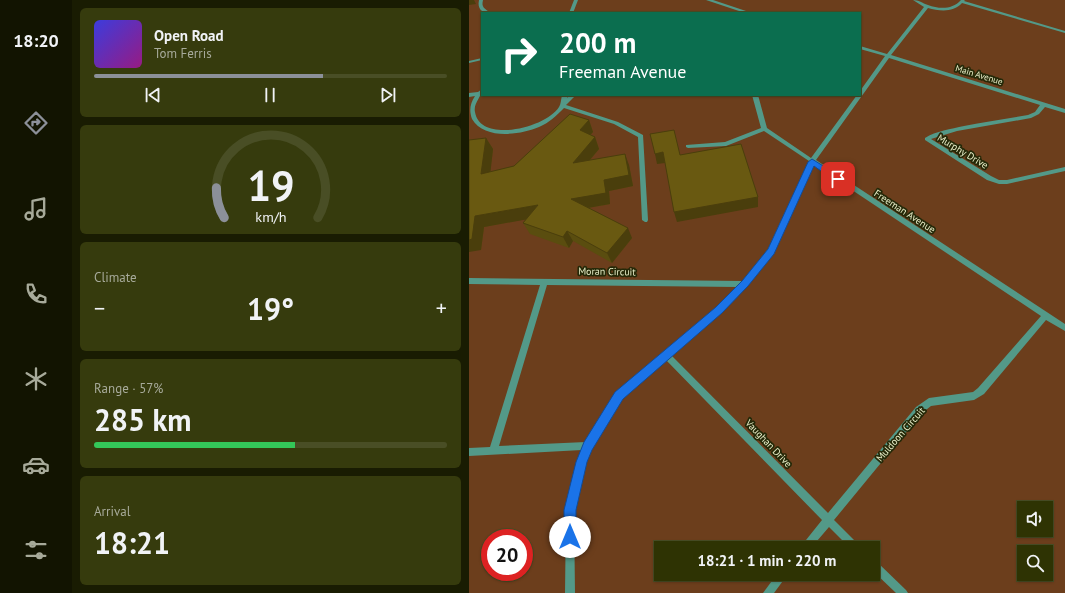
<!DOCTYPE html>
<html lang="en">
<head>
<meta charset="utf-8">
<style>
	:root { --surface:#2e3303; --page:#363b0d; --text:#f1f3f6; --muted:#a7aa9a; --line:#494e25; --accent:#8c9099 }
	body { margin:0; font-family:"PT Sans",sans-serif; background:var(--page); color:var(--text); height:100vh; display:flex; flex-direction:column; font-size:15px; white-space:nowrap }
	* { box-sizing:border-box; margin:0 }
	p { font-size:13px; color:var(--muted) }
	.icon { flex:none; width:22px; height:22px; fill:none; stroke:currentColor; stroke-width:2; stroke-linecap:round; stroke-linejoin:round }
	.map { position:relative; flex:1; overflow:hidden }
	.panel { display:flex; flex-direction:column; gap:8px; padding:8px; background:#191c02; width:397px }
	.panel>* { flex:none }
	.guide { position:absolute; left:12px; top:12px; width:380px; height:84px; border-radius:0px; box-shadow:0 1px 3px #0004,0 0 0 1px var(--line); background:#0b6e4f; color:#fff; overflow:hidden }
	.buttons { position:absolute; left:548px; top:501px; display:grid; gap:8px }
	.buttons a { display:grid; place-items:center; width:36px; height:36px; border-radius:0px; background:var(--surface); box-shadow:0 1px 3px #0004,0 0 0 1px var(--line); font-size:20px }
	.speed { position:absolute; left:12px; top:529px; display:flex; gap:8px; font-size:20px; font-weight:700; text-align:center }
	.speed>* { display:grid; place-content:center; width:52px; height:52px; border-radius:50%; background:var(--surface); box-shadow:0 1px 3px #0004,0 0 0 1px var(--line); line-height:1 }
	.speed .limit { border:6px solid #d22; background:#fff; color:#111 }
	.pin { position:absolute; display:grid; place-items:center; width:34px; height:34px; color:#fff; margin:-17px; border-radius:8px; box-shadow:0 2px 6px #0006 }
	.me { position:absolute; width:44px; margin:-22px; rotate:0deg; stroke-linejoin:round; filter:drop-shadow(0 0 3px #0008) }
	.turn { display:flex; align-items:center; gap:14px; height:84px; padding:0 12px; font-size:18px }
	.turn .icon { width:52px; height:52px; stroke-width:2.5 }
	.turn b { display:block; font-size:28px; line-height:34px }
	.big { font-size:30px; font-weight:700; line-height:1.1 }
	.panel .tile { flex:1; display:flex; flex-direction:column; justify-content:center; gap:6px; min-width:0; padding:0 14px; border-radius:6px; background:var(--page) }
	.panel .dial { align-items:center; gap:0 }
	.dial svg { height:104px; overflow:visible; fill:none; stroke:var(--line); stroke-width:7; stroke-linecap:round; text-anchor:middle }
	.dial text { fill:var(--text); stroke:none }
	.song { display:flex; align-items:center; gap:12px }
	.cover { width:48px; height:48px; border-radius:6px; background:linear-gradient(135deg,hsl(240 70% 55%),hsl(310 70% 35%)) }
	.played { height:4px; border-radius:2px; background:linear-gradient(90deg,var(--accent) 65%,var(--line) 65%) }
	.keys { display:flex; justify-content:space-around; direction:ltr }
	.heat { display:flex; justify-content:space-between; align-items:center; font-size:22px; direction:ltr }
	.charge { height:6px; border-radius:3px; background:linear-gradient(90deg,#34c759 57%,var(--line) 0) }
	.trip { position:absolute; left:185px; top:541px; width:226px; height:40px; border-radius:0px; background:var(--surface); box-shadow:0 1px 3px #0004,0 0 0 1px var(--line); font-weight:700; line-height:40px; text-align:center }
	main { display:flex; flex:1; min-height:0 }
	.tab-bar { display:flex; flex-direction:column; width:72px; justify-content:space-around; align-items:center; background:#121401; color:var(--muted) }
	.tab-bar .icon { width:28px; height:28px }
	.tab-bar .selected { color:var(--accent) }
	.tab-bar b { font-size:18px; color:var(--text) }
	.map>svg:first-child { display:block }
	.green { fill:#6c3e1c; fill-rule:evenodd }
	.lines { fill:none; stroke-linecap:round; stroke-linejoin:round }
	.lane { fill:#539988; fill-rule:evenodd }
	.wall { fill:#5a4d0f }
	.shaded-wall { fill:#4a3e0c }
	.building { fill:#695911; stroke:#4a3e0c }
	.route { fill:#1a73e8; stroke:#114b97 }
	.labels { text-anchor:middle; stroke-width:3.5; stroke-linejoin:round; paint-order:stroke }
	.far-street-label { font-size:9px; fill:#e9efc9; stroke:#252908 }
	.street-label { font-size:10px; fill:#e9efc9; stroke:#252908 }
</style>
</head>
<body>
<main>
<nav class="tab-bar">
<b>18:20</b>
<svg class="icon selected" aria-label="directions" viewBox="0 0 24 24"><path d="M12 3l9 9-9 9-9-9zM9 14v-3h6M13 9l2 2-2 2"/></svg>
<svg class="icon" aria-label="music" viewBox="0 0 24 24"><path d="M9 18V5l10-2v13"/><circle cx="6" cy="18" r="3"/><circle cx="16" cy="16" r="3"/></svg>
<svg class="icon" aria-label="phone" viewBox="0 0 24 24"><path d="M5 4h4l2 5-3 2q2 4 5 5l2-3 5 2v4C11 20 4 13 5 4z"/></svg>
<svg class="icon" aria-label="climate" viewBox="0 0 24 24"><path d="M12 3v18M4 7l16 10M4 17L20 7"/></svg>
<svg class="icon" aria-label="car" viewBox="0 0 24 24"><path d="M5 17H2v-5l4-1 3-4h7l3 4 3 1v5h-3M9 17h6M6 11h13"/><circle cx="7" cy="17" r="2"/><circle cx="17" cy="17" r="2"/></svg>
<svg class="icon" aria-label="filters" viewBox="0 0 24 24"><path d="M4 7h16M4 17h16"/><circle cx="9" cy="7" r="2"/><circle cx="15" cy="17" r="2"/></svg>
</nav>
<section class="panel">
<div class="tile">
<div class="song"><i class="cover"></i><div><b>Open Road</b><p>Tom Ferris</p></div></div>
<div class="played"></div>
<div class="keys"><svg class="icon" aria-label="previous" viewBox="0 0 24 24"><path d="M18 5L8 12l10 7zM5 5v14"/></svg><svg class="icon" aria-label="pause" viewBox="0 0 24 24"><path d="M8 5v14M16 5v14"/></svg><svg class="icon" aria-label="next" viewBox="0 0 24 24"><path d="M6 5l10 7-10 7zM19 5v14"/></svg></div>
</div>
<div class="tile dial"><svg viewBox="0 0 100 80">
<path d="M14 69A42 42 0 1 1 86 69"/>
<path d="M14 69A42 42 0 0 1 8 46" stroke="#8c9099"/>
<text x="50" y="56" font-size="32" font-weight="700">19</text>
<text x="50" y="72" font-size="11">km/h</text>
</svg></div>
<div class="tile"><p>Climate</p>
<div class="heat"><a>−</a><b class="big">19°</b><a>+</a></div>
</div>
<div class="tile"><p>Range · 57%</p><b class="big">285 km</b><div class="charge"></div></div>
<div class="tile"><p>Arrival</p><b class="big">18:21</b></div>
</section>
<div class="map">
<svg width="596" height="593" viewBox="0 0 596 593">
	<rect width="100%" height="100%" fill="#3e4404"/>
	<!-- green -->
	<path class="green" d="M0 0H596V593H0ZM13 13H391V95H13ZM555 508H577V530H555ZM21 538H55V572H21ZM192 548H404V574H192ZM555 552H577V574H555Z"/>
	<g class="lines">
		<!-- lane -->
		<g class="lane">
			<path d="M10 0H14C12 8 16 8 21 13 13 13 8 9 10 0Z"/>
			<polygon points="105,0 109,0 104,13 100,13"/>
			<polygon points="237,0 244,0 283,13 276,13"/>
			<path d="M444 0C450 0 453 3 459 5 470 9 483 10 492 0H496L495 1 596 31V33L493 3C484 13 470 11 459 8L422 55 596 109V113L576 107 570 114 562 118 488 131 462 139 522 176 530 180H538L596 167V171L538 184H530L518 180 456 140V138C467 131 482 129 495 126 516 122 537 119 559 115L566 112 571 105 420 58 347 160 596 324V331L577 320 515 394 505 400 462 406 453 413 365 520 390 545 392 548H381L360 527 342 548H331L333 545 353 520 197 360 153 399 122 449 116 462 105 510 106 593H96L97 510 108 462 113 450 0 456V448L21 447 71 285 0 284V278L274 281 299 249 340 161 295 131 257 146 219 148 217 147V145L256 142 292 128 283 95H289L298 128 342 158 388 95H391V91L416 56 391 49V46L418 54 455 7ZM344 164 572 316 509 388 504 392 460 398 447 407 359 513 203 356 253 312 278 286 304 253ZM78 285 269 287 247 308 147 393 117 442 30 446Z"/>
			<polygon points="13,58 13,60 0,63 0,61"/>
			<path d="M13 89C13 97 4 103 6 112 11 144 77 128 90 107 92 104 92 99 93 95H99L98 98 101 95H107L97 105 149 122 174 135 179 220 178 222H176L173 220 169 137 145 124 95 108C87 116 80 123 70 127 51 135 15 140 3 119 0 110 1 104 6 96L0 97V93L9 92Z"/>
			<polygon points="191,95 222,95 219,97 194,97"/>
			<polygon points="404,559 407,561 437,590 439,593 427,593 404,571"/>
			<polygon points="308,574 319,574 305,593 294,593"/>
		</g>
	</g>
	<!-- wall -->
	<polygon class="wall" points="120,120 124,132 121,135 126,137 130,149 121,160 160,165 164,186 140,191 141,204 119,208 163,238 143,263 104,241 100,248 61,234 54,223 57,219 15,227 12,250 17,138 24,149 21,172 45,166"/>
	<!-- shaded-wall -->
	<g class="shaded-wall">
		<polygon points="0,0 5,0 7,4 0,5"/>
		<polygon points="120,120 124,132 116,141 111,130"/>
		<polygon points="126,137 130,149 109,174 104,163"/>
		<polygon points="17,138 24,149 20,185 12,174"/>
		<polygon points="194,152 196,163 188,164 186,154"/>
		<polygon points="156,154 160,165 164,186 140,191 141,204 107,210 102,199 135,180"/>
		<polygon points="289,197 289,207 208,222 205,212"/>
		<polygon points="69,205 76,216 15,227 12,250 0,252 0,240 6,216"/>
		<polygon points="159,228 163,238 143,263 138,253"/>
		<polygon points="98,231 104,241 100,248 94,237"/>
	</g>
	<!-- building -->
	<g class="building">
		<polygon points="101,114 120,120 111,130 126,137 104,163 156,154 160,175 135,180 137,193 102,199 159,228 138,253 98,231 94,237 54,223 69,205 6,216 3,239 0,240 0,140 17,138 12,174 45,166"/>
		<polygon points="205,130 211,155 272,144 289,197 205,212 194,152 186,154 181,134"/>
	</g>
	<!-- route -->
	<polygon class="route" points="343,159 372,177 372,181 366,181 345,166 305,254 279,286 253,313 154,399 123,450 118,462 107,510 107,537 105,541 101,543 97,541 95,537 95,510 107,462 115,442 146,392 247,307 273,281 299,249 339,162"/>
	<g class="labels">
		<!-- far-street labels -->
		<g class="far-street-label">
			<text transform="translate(510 75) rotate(17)" y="3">Main Avenue</text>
		</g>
		<!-- street labels -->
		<g class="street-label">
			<text transform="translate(494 151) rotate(31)" y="4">Murphy Drive</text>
			<text transform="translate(436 211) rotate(33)" y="4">Freeman Avenue</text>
			<text transform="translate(138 271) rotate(1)" y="4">Moran Circuit</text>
			<text transform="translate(431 434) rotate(-49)" y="4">Muldoon Circuit</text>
			<text transform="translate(300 443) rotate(46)" y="4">Vaughan Drive</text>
		</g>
	</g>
</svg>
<div class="buttons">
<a><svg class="icon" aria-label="sound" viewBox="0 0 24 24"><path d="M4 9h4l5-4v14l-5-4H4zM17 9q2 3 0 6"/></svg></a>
<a><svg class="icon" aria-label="search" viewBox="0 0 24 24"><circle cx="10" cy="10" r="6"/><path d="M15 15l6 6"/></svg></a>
</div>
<div class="speed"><div class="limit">20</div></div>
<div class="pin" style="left:369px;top:179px;background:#d93025"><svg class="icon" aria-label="arrive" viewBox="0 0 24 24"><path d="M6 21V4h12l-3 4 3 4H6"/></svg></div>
<svg class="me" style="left:101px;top:537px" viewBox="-20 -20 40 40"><circle r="19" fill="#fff"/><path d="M0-13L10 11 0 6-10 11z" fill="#1a73e8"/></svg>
<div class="trip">18:21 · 1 min · 220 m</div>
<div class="guide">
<div class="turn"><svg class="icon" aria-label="right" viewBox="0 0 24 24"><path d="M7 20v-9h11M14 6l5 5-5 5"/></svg><div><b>200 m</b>Freeman Avenue</div></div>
</div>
</div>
</main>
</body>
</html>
